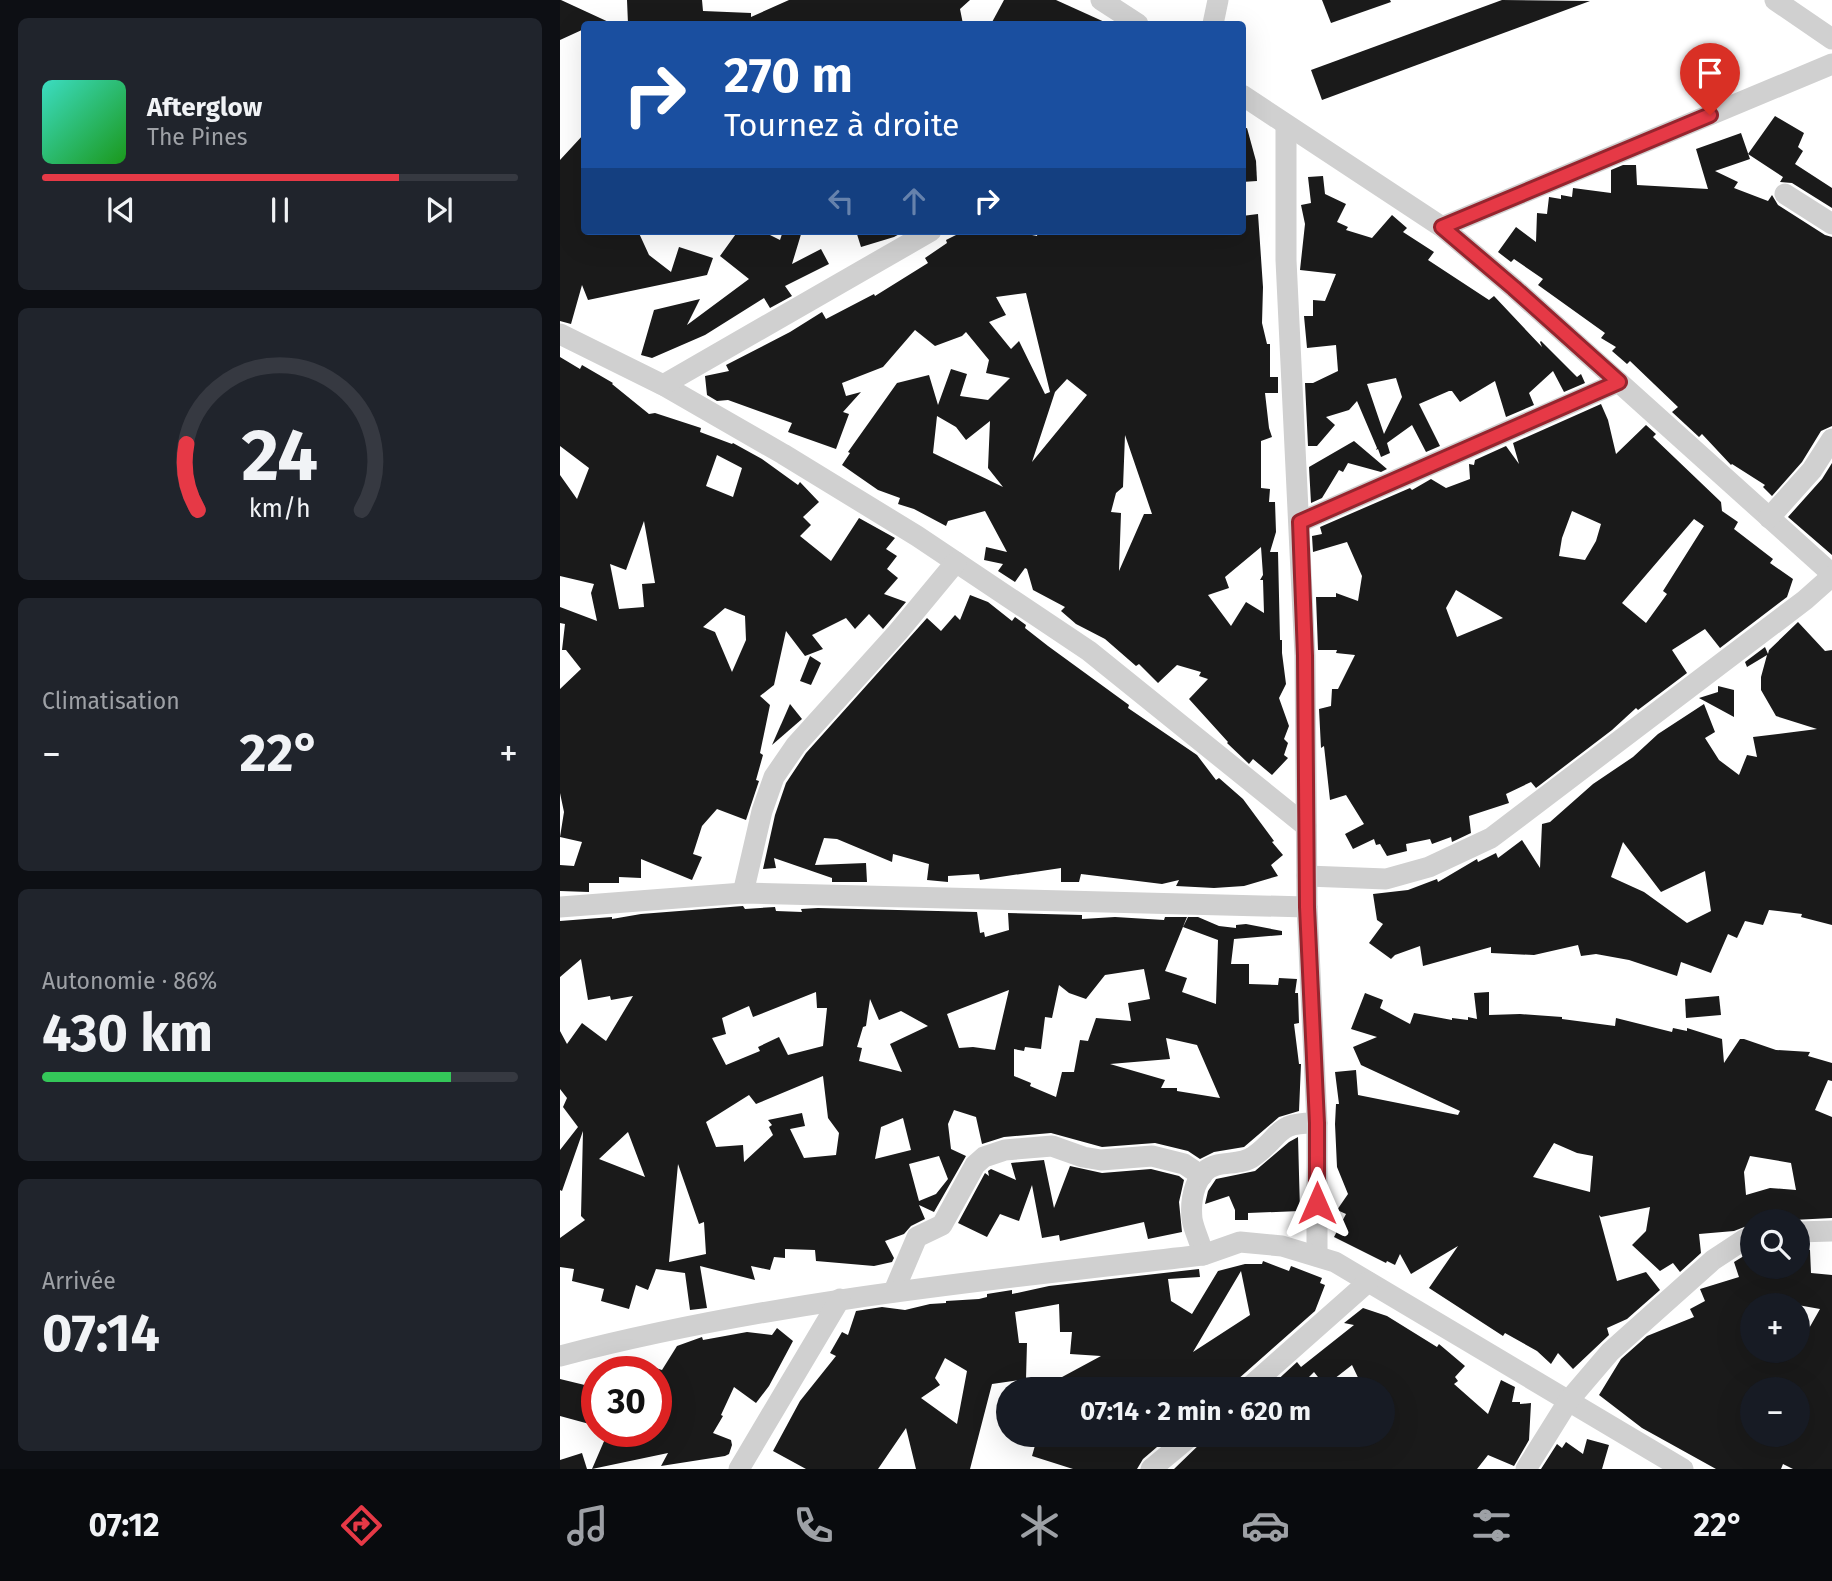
<!DOCTYPE html>
<html lang="fr">
<head>
<meta charset="utf-8">
<style>
	:root { --surface:#171b24; --page:#20242c; --text:#f1f3f6; --muted:#9ea1a6; --line:#363941; --accent:#e63946 }
	body { margin:0; font-family:"Fira Sans",sans-serif; background:var(--page); color:var(--text); height:100vh; display:flex; flex-direction:column; font-size:26px; white-space:nowrap }
	* { box-sizing:border-box; margin:0 }
	p { font-size:23px; color:var(--muted) }
	.icon { flex:none; width:38px; height:38px; fill:none; stroke:currentColor; stroke-width:2; stroke-linecap:round; stroke-linejoin:round }
	.map { position:relative; flex:1; overflow:hidden }
	.details { display:flex; flex-direction:column; gap:18px; padding:18px; background:#0d0f14; width:560px }
	.details>* { flex:none }
	.top-card { position:absolute; left:21px; top:21px; width:665px; height:214px; border-radius:7px; box-shadow:0 7px 28px #0002; background:#1a4fa0; color:#fff; overflow:hidden }
	.buttons { position:absolute; left:1180px; top:1209px; display:grid; gap:14px }
	.buttons a { display:grid; place-items:center; width:70px; height:70px; border-radius:50%; background:var(--surface); box-shadow:0 7px 28px #0002; font-size:35px }
	.speed { position:absolute; left:21px; top:1356px; display:flex; gap:14px; font-size:35px; font-weight:700; text-align:center }
	.speed>* { display:grid; place-content:center; width:91px; height:91px; border-radius:50%; background:var(--surface); box-shadow:0 7px 28px #0002; line-height:1 }
	.speed .limit { border:10px solid #d22; background:#fff; color:#111 }
	.pin { position:absolute; display:grid; place-items:center; width:60px; height:60px; color:#fff; margin:-72px -30px; border-radius:50% 50% 50% 0; rotate:-45deg; box-shadow:0 0 7px #0007 }
	.pin .icon { rotate:45deg }
	.me { position:absolute; width:77px; margin:-38px; rotate:0deg; stroke-linejoin:round; filter:drop-shadow(0 0 5px #0008) }
	.turn { display:flex; align-items:center; gap:24px; height:147px; padding:0 28px; font-size:32px }
	.turn .icon { width:91px; height:91px; stroke-width:2.5 }
	.turn b { display:block; font-size:49px; line-height:60px }
	.lanes { display:flex; align-items:center; height:66px; padding:0 28px; background:#0003; justify-content:center; gap:35px; direction:ltr }
	.lanes .off { opacity:.35 }
	.big { font-size:52px; font-weight:700; line-height:1.1 }
	.details .tile { flex:1; display:flex; flex-direction:column; justify-content:center; gap:10px; min-width:0; padding:0 24px; border-radius:10px; background:var(--page) }
	.details .dial { align-items:center; gap:0 }
	.dial svg { height:182px; overflow:visible; fill:none; stroke:var(--line); stroke-width:7; stroke-linecap:round; text-anchor:middle }
	.dial text { fill:var(--text); stroke:none }
	.song { display:flex; align-items:center; gap:21px }
	.cover { width:84px; height:84px; border-radius:10px; background:linear-gradient(135deg,hsl(170 70% 55%),hsl(120 70% 35%)) }
	.played { height:7px; border-radius:4px; background:linear-gradient(90deg,var(--accent) 75%,var(--line) 75%) }
	.keys { display:flex; justify-content:space-around; direction:ltr }
	.heat { display:flex; justify-content:space-between; align-items:center; font-size:38px; direction:ltr }
	.charge { height:10px; border-radius:5px; background:linear-gradient(90deg,#34c759 86%,var(--line) 0) }
	.trip { position:absolute; left:436px; top:1377px; width:399px; height:70px; border-radius:35px; background:var(--surface); box-shadow:0 7px 28px #0002; font-weight:700; line-height:70px; text-align:center }
	.tabs { display:flex; height:112px; justify-content:space-around; align-items:center; background:#090b0e; color:var(--muted) }
	.tabs .icon { width:49px; height:49px }
	.tabs .current { color:var(--accent) }
	.tabs b { font-size:32px; color:var(--text) }
	main { display:flex; flex:1; min-height:0 }
	.map>svg:first-child { display:block }
	.building { fill:#1a1a1a; fill-rule:evenodd }
	.lines { fill:none; stroke-linecap:round; stroke-linejoin:round }
	.minor { stroke:#d0d0d0; stroke-width:21 }
	.route-casing { stroke:#96252e; stroke-width:18 }
	.route { stroke:#e63946; stroke-width:12 }
</style>
</head>
<body>
<main>
<section class="details">
<div class="tile">
<div class="song"><i class="cover"></i><div><b>Afterglow</b><p>The Pines</p></div></div>
<div class="played"></div>
<div class="keys"><svg class="icon" aria-label="previous" viewBox="0 0 24 24"><path d="M18 5L8 12l10 7zM5 5v14"/></svg><svg class="icon" aria-label="pause" viewBox="0 0 24 24"><path d="M8 5v14M16 5v14"/></svg><svg class="icon" aria-label="next" viewBox="0 0 24 24"><path d="M6 5l10 7-10 7zM19 5v14"/></svg></div>
</div>
<div class="tile dial"><svg viewBox="0 0 100 80">
<path d="M14 69A42 42 0 1 1 86 69"/>
<path d="M14 69A42 42 0 0 1 9 40" stroke="#e63946"/>
<text x="50" y="56" font-size="32" font-weight="700">24</text>
<text x="50" y="72" font-size="11">km/h</text>
</svg></div>
<div class="tile"><p>Climatisation</p>
<div class="heat"><a>−</a><b class="big">22°</b><a>+</a></div>
</div>
<div class="tile"><p>Autonomie · 86%</p><b class="big">430 km</b><div class="charge"></div></div>
<div class="tile"><p>Arrivée</p><b class="big">07:14</b></div>
</section>
<div class="map">
<svg width="1272" height="1469" viewBox="0 0 1272 1469">
	<rect width="100%" height="100%" fill="#fff"/>
	<!-- building -->
	<g class="building">
		<polygon points="0,0 1,0 53,24 24,24 24,29 0,40"/>
		<polygon points="67,0 142,0 143,11 191,13 191,17 229,0 410,0 400,9 403,24 95,24 95,21 68,24"/>
		<polygon points="444,0 496,0 549,24 431,24"/>
		<polygon points="762,0 830,0 831,2 771,23"/>
		<polygon points="942,0 1030,1 762,100 751,70"/>
		<polygon points="1215,116 1244,133 1238,147 1243,151 1235,164 1272,188 1272,208 1232,183 1220,182 1223,177 1188,154"/>
		<polygon points="687,128 696,161 697,181 682,182 682,129"/>
		<polygon points="1181,133 1190,159 1155,171 1178,182 1174,188 1208,201 1212,195 1218,205 1265,235 1272,237 1272,426 1261,431 1242,462 1212,496 1203,487 1205,485 1172,464 1171,465 1142,434 1139,437 1112,412 1118,407 1070,361 1067,364 1052,351 1056,347 1041,338 1045,333 978,285 983,279 954,259 951,262 938,252 956,227 976,242 977,213 987,214 989,197 1001,199 1001,195 1012,197 1013,188 1051,193 1051,170 1063,165 1076,165 1077,185 1148,189 1136,149"/>
		<polygon points="24,134 24,231 78,231 89,255 111,272 119,247 153,258 147,275 28,300 22,285 11,324 0,321 0,160"/>
		<path d="M763 176 765 194 786 204 777 222 788 227 786 230 812 238 832 215 847 228 843 232 874 252 868 260 929 300 934 296 982 347 980 342 981 341 1017 377 1021 374 1025 383 1004 392 993 371 969 393 974 405 946 417 935 381 900 402 892 391H889L859 404 880 446 866 452 852 425 827 443 830 453 821 457 818 449 816 450 817 448 797 401 789 410 766 417 775 425 757 446H748L745 383H753L778 371 776 345 747 348 744 316H753V300L765 301 776 274 740 270 745 224 741 205 751 203 748 177ZM836 378 842 397 824 434 807 384Z"/>
		<path d="M698 214 703 287 702 323 707 344H710V377H718V393H705L709 428 712 437 701 441V488L710 489 709 502H715L716 532 710 552H718L720 640H722V653L726 684 719 698 729 726 724 739 728 743 724 755 728 758 712 775 693 759 689 764 687 762 667 743 668 742 629 699 648 679 639 676 641 672 617 665 598 683 579 664 576 666 545 639 516 624 501 611 505 607 473 590 467 569 465 568 455 582 438 571 443 564 424 560 426 547 447 552 425 511 388 521 386 526 354 509 338 504 340 498 318 490 282 465 290 453 288 452 337 383 369 375 378 405 391 369 407 374 400 396 428 400 450 378 426 373 429 360 406 332 402 336 375 346 355 330 323 367 282 383 286 396 301 392 283 412 289 414 276 449 228 432 232 423 168 400 157 401 147 395 145 376 169 371 166 365 230 332 262 312 266 319 314 294 315 296 368 263 365 258 387 243 386 240 404 231H453L477 236 478 231H682V216ZM466 293 490 392 485 394 459 341 451 349 429 322 446 315 436 297ZM507 379 527 395 472 462 495 392ZM377 416 396 427 406 440 430 421 428 468 443 487 373 453ZM565 435 592 514H584L559 571 561 513 551 512 556 493 563 487ZM701 547 703 575 700 580H703L704 613 686 602 671 626 648 595 669 588 665 577Z"/>
		<polygon points="178,231 202,231 220,240 223,231 242,231 232,264 261,249 269,264 225,286 232,296 210,308 204,298 145,335 92,358 81,355 94,310 140,299 127,325 189,279 160,256"/>
		<polygon points="296,231 343,231 343,232 334,237 301,247"/>
		<path d="M0 357 20 369 22 365 53 383 52 384 89 414 95 413 141 428 140 432 172 444 173 443 202 459 238 485 240 482 259 502 243 517 251 525 240 536 271 561 299 518 335 538 326 549 337 556 327 569 338 578 324 594 346 602 323 629 309 614 295 629 286 618 252 635 263 649 245 656 226 631 214 685 200 696 210 705 200 753 203 755 196 780 199 781 186 820 157 809 142 826 133 854 142 857 132 880 81 859V878L59 877V883H29V892L0 891V865L14 866 22 842 0 837 4 812 0 793V689L21 669 6 650H2L5 624 0 623V607L37 621 31 593 34 584 0 576V475L17 499 29 468 0 446ZM157 455 182 468 173 497 146 486ZM84 521 95 583 82 584 84 607 59 609 50 564 66 570ZM165 608 185 616 186 640 172 672 155 632 143 627Z"/>
		<path d="M1041 404 1048 420 1056 454 1086 425 1096 434 1093 437 1161 502 1162 511 1178 522 1174 529 1213 559 1210 563 1233 579 1227 597 1160 648 1145 629 1112 650 1127 673 1078 710 1076 708 1052 730 976 788 971 782 946 794 949 803 909 816 911 833 892 842 891 837 872 844 870 839 846 844 847 851 827 856 820 844 816 845 814 839 793 849 785 834 804 824 786 795 770 800 764 746 761 748 759 709 771 706 772 689H778L795 655 776 653 777 650H758L756 597H776V593L798 601 802 576 787 542 753 552 752 536 762 534 760 527 850 488 852 490 871 479 886 488 910 479 909 464 914 465 915 460 946 446 959 464 953 443ZM1012 511 1041 524 1036 541 1025 560 999 556 1002 538ZM1134 519 1144 526 1103 591 1107 594 1086 623 1062 603ZM896 590 943 618 897 637 886 608Z"/>
		<polygon points="794,441 827,469 821,472 788,463 783,472 779,470 762,498 751,503 749,467"/>
		<polygon points="1272,463 1272,555 1228,517 1262,479"/>
		<polygon points="410,595 428,602 452,621 455,617 466,625 465,628 488,646 569,705 568,708 637,755 656,780 659,778 683,799 714,841 712,842 723,855 711,865 718,876 684,886 654,888 616,886 619,880 602,884 521,874 519,882 501,882 501,868 420,880 419,874 388,876 388,882 367,880 369,864 333,854 332,862 277,839 264,838 255,865 306,863 307,882 272,882 272,878 214,858 216,868 203,869 215,815 226,783 246,753 367,618 381,631 395,615 400,620"/>
		<path d="M1238 622 1265 651 1272 650V925L1241 917 1242 914 1209 910 1203 925 1185 921 1177 938 1168 934 1151 973 1121 962 1117 976 1069 960 1036 954 1021 956 1018 945 974 955 931 953V947L863 966 860 946 835 955 831 959 809 943 823 924 817 920 813 894 848 890 877 879 878 882 917 859 918 862 936 853 938 858 962 840 980 868 982 824 990 822 1033 784 1073 757 1098 734 1144 704 1155 732 1145 738 1159 760 1179 775 1187 755 1197 757 1193 737 1257 729 1216 716 1201 690V677L1207 655 1187 667 1185 662 1205 647 1208 654 1209 650ZM1063 842 1101 892 1145 871 1151 911 1127 923 1084 892 1051 877Z"/>
		<polygon points="250,656 261,663 251,685 240,681"/>
		<polygon points="1158,686 1174,690 1174,717 1139,698 1158,692"/>
		<polygon points="230,704 242,719 212,745"/>
		<path d="M183 906 185 909 215 907 216 911 242 912 241 909 258 908 417 912 420 933 424 932 425 937 449 930 448 913 522 915V919L555 917 604 920 605 917H627L605 971 627 978 622 992 656 1004 658 940 623 927 628 917H638L659 926 676 928V925L686 924 722 931V935L674 939 671 964H689V984L718 985 719 978 737 979 735 993H738L739 1023 734 1024 739 1064H741L739 1111 719 1117 684 1147 654 1152 640 1159 628 1151 595 1143 542 1147 491 1133 444 1137 422 1144 416 1117 394 1110 388 1124 391 1149 406 1156 374 1212 359 1205 365 1219 351 1226 344 1234 325 1241 334 1258 332 1262 314 1266 256 1261 255 1250 225 1249V1258L214 1257 210 1270 191 1266 195 1280 140 1266 147 1308 130 1310 125 1273 96 1269 88 1290 76 1285 69 1309 41 1301 44 1289 12 1281 14 1269 0 1267V1238L25 1220 21 1216 23 1131 2 1191 0 1190V1150L18 1127 3 1107 7 1098 0 1089V1031L7 1044 22 1023 46 1041 73 996 51 1000 50 996 28 1000 21 959 0 977V921L52 917V919L81 914ZM584 969 590 999 568 1003 571 1021 536 1018 528 1041 520 1040 514 1072H502L496 1097 470 1086 471 1083 454 1076V1049L464 1051 465 1047 481 1049 485 1017 492 1018 499 985 509 993 526 999 545 975ZM449 990 435 1050 413 1047 399 1048 387 1014ZM256 992 257 1008H267L263 1046 228 1055 219 1037 198 1047 200 1051 166 1065 152 1038 166 1034 162 1018 189 1006 193 1017ZM310 999 319 1020 341 1011 368 1026 330 1044 342 1072 299 1061 302 1048 297 1047 303 1027 306 1026ZM606 1038 637 1045 660 1098 617 1091V1088H601L605 1080 550 1064 610 1059ZM263 1076 268 1118 279 1133 276 1155 244 1158 230 1129 245 1126 242 1113 208 1120 212 1125 209 1127 213 1135 184 1162 183 1145 156 1147 146 1122 189 1095 196 1104ZM343 1118 351 1150 315 1159 321 1127ZM68 1132 85 1177 39 1159ZM379 1156 388 1179 376 1194 359 1201 349 1164ZM118 1164 139 1224 144 1222 146 1254 109 1262Z"/>
		<path d="M929 992V1015L960 1014 1002 1017V1019L1055 1026 1056 1018 1112 1032 1113 1028 1127 1031V1028L1162 1039 1164 1063 1180 1039H1184L1216 1050 1250 1052 1248 1056 1272 1063V1081L1268 1080 1255 1110 1272 1117V1218L1192 1222V1224L1174 1231 1139 1234 1141 1253 1120 1272 1113 1263 1100 1271 1072 1245 1086 1231 1090 1207 1041 1217 1039 1215 1057 1281 1086 1272 1100 1290 1067 1319 1047 1328 1049 1335 1013 1369 998 1353 991 1364 977 1351 945 1333 943 1336 869 1288 898 1246 851 1274 840 1254 835 1265 827 1261 826 1263 774 1237 786 1214 777 1210 788 1194 777 1167 775 1124 776 1104H779L775 1072 796 1070 798 1095 898 1115 900 1111 801 1065 793 1047 817 1037 791 1029 805 993 823 1000 820 1008 850 1024 854 1013 892 1020V1018L908 1020V1017L917 1019 914 993ZM994 1143 1017 1153 1033 1156 1030 1192 973 1177ZM1190 1156 1231 1163 1236 1190 1210 1188 1186 1195 1184 1172Z"/>
		<polygon points="1159,996 1161,1015 1126,1018 1125,999"/>
		<polygon points="738,1137 740,1211 688,1213 688,1220 675,1220 675,1210 669,1196 645,1204 648,1191 656,1179 695,1171 729,1142"/>
		<polygon points="484,1160 494,1208 510,1166 542,1173 591,1169 619,1176 624,1180 619,1202 622,1232 588,1239 584,1222 500,1241 499,1235 482,1238 472,1185 459,1221 440,1214 427,1237 398,1223 425,1173 429,1176 428,1171 431,1169 456,1180 451,1163"/>
		<path d="M1237 1250H1250L1251 1273 1272 1275V1469H1233L1223 1464 1221 1469H1156L1082 1428 1039 1395 1061 1359 1087 1336 1134 1317 1130 1309 1145 1301 1140 1289 1179 1277 1174 1262 1192 1251V1267H1237ZM1221 1302 1260 1309 1243 1339H1237L1238 1351H1192V1306H1217ZM1192 1390H1237V1435H1192Z"/>
		<path d="M703 1261 729 1271 731 1266 762 1278 760 1283 765 1285 755 1311 677 1380 673 1390H556L552 1383 527 1382 523 1390H478L541 1356 510 1354 512 1332H500L499 1304 455 1312 459 1343H467L466 1379 432 1384 410 1469H356L346 1428 318 1469H246L213 1451 240 1401 276 1356 270 1353 282 1332 288 1335 296 1311 322 1307 345 1310 370 1304 386 1303V1301L419 1299 427 1297V1294L452 1290V1294L489 1286 639 1269 640 1277 608 1279 611 1301 632 1314 658 1271 685 1264H702ZM681 1271 690 1315 633 1352ZM385 1358 407 1371 397 1424 361 1398 380 1385 375 1378Z"/>
		<polygon points="803,1308 827,1316 877,1347 879,1344 905,1366 895,1377 898,1381 894,1384 928,1414 941,1380 955,1387 952,1402 960,1402 960,1404 971,1403 969,1440 954,1466 928,1455 917,1469 614,1469 644,1440 666,1435 822,1435 822,1390 804,1390 792,1365 765,1386 754,1372 736,1390 716,1390 712,1385 737,1362 741,1367 794,1325 784,1323"/>
		<polygon points="217,1328 233,1341 209,1386 196,1403 174,1387 161,1415 163,1416 153,1433 171,1440 172,1445 169,1454 165,1456 101,1466 108,1453 32,1469 48,1432 96,1432 96,1368 102,1370 117,1346 142,1337 143,1340 187,1332 212,1335"/>
		<polygon points="0,1379 37,1388 37,1411 33,1425 0,1416"/>
		<polygon points="478,1435 502,1442 501,1435 611,1435 583,1459 577,1469 513,1469 472,1456"/>
		<polygon points="1027,1439 1049,1445 1042,1469 981,1469 997,1444 1002,1448 1006,1442 1023,1454"/>
		<polygon points="22,1453 27,1469 0,1469 0,1460"/>
	</g>
	<g class="lines">
		<!-- minor -->
		<g class="minor">
			<polyline points="541,0 578,24"/>
			<polyline points="1215,0 1272,39"/>
			<polyline points="653,24 658,0"/>
			<polyline points="682,95 882,227 954,288 1272,574"/>
			<polyline points="726,125 726,260 745,656 747,907 757,1123 757,1256"/>
			<polyline points="1225,194 1272,224"/>
			<polyline points="882,227 1272,64"/>
			<polyline points="0,334 103,385 223,454 357,536 529,651 746,826"/>
			<polyline points="103,385 371,231"/>
			<polyline points="1209,518 1252,470 1272,439"/>
			<polyline points="740,522 1059,382"/>
			<polyline points="747,876 826,879 869,867 931,838 1245,600 1272,576"/>
			<polyline points="183,893 202,811 214,777 236,745 338,632 396,562"/>
			<polyline points="0,907 183,893 747,907"/>
			<polyline points="1237,1232 1272,1231"/>
			<path d="M643 1255C641 1243 634 1231 632 1219 630 1199 635 1170 657 1165 669 1162 684 1164 694 1156 723 1135 715 1122 757 1123"/>
			<polyline points="334,1291 357,1237 382,1225 415,1165 424,1157 445,1150 492,1146 523,1157 541,1160 592,1156 624,1164 642,1176"/>
			<path d="M0 1356C211 1301 428 1280 643 1255L680 1242 722 1246 775 1262 1123 1469"/>
			<polyline points="686,1390 808,1282"/>
			<polyline points="179,1469 280,1299"/>
			<polyline points="591,1469 632,1435"/>
			<polyline points="966,1469 1009,1400 1050,1352 1153,1260 1185,1239 1192,1237"/>
		</g>
	</g>
	<g class="lines">
		<!-- route casing -->
		<g class="route-casing">
			<polyline id="route" points="757,1203 757,1123 747,907 745,656 740,522 1059,382 954,288 882,227 1150,115"/>
		</g>
		<!-- route -->
		<use href="#route" class="route"/>
	</g>
</svg>
<div class="buttons">
<a><svg class="icon" aria-label="search" viewBox="0 0 24 24"><circle cx="10" cy="10" r="6"/><path d="M15 15l6 6"/></svg></a>
<a>+</a>
<a>−</a>
</div>
<div class="speed"><div class="limit">30</div></div>
<div class="pin" style="left:1150px;top:115px;background:#d93025"><svg class="icon" aria-label="arrive" viewBox="0 0 24 24"><path d="M6 21V4h12l-3 4 3 4H6"/></svg></div>
<svg class="me" style="left:757px;top:1203px" viewBox="-20 -20 40 40"><path d="M0-17L14 15 0 8-14 15z" fill="#e63946" stroke="#fff" stroke-width="4"/></svg>
<div class="trip">07:14 · 2 min · 620 m</div>
<div class="top-card">
<div class="turn"><svg class="icon" aria-label="right" viewBox="0 0 24 24"><path d="M7 20v-9h11M14 6l5 5-5 5"/></svg><div><b>270 m</b>Tournez à droite</div></div>
<div class="lanes"><svg class="icon off" aria-label="left" viewBox="0 0 24 24"><path d="M17 20v-9H6M10 6l-5 5 5 5"/></svg><svg class="icon off" aria-label="ahead" viewBox="0 0 24 24"><path d="M12 20V5M6 11l6-6 6 6"/></svg><svg class="icon" aria-label="right" viewBox="0 0 24 24"><path d="M7 20v-9h11M14 6l5 5-5 5"/></svg></div>
</div>
</div>
</main>
<nav class="tabs">
<b>07:12</b>
<svg class="icon current" aria-label="directions" viewBox="0 0 24 24"><path d="M12 3l9 9-9 9-9-9zM9 14v-3h6M13 9l2 2-2 2"/></svg>
<svg class="icon" aria-label="music" viewBox="0 0 24 24"><path d="M9 18V5l10-2v13"/><circle cx="6" cy="18" r="3"/><circle cx="16" cy="16" r="3"/></svg>
<svg class="icon" aria-label="phone" viewBox="0 0 24 24"><path d="M5 4h4l2 5-3 2q2 4 5 5l2-3 5 2v4C11 20 4 13 5 4z"/></svg>
<svg class="icon" aria-label="climate" viewBox="0 0 24 24"><path d="M12 3v18M4 7l16 10M4 17L20 7"/></svg>
<svg class="icon" aria-label="car" viewBox="0 0 24 24"><path d="M5 17H2v-5l4-1 3-4h7l3 4 3 1v5h-3M9 17h6M6 11h13"/><circle cx="7" cy="17" r="2"/><circle cx="17" cy="17" r="2"/></svg>
<svg class="icon" aria-label="filters" viewBox="0 0 24 24"><path d="M4 7h16M4 17h16"/><circle cx="9" cy="7" r="2"/><circle cx="15" cy="17" r="2"/></svg>
<b>22°</b>
</nav>
</body>
</html>
